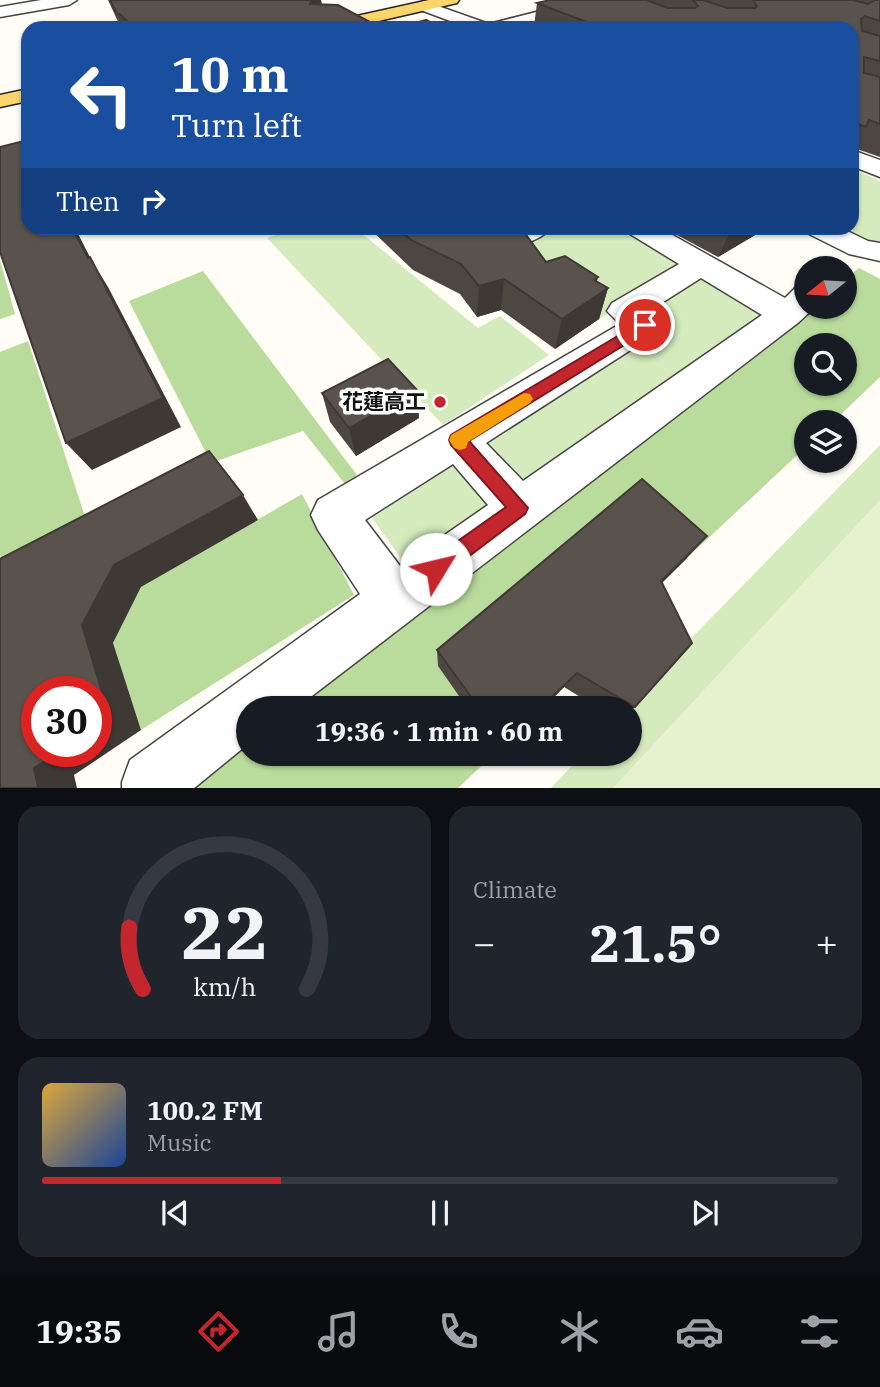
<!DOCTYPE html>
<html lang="en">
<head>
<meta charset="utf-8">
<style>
	:root { --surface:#171b24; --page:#20242c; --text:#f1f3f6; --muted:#9ea1a6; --line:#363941; --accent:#c4262e }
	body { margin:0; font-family:"IBM Plex Serif","Noto Sans TC",serif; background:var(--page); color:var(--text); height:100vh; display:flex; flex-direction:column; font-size:26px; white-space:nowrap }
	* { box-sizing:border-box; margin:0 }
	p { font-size:23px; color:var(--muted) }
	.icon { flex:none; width:38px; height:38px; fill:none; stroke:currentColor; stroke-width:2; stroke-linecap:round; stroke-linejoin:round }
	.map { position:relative; height:788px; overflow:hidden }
	.panel { display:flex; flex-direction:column; gap:18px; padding:18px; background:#0d0f14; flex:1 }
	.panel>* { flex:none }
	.banner { position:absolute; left:21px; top:21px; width:838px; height:214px; border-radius:21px; box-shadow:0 2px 5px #0004; background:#1a4fa0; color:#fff; overflow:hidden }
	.needle { width:46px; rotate:252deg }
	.tools { position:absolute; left:794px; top:256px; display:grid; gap:14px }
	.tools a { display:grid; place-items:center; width:63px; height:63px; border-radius:50%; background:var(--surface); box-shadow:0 2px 5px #0004; font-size:35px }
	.speed { position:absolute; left:21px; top:676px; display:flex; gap:14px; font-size:35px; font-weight:700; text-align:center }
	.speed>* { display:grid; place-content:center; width:91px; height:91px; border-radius:50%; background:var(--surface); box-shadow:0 2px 5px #0004; line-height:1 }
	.speed .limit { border:10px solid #d22; background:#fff; color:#111 }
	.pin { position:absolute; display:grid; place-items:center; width:60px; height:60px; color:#fff; margin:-30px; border:4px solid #fff; border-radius:50%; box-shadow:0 2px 7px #0007 }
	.me { position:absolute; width:77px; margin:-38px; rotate:54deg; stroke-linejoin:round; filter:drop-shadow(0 0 5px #0008) }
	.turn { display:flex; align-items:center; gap:24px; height:147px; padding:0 35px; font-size:32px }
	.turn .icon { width:91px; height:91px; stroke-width:2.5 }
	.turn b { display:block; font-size:49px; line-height:60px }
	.then { display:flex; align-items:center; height:66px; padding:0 35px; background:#0003; gap:14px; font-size:26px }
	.big { font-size:52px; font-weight:800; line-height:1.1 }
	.panel .widget { flex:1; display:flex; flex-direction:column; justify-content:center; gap:10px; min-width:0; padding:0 24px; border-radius:21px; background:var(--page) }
	.panel .dial { align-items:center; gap:0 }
	.dial svg { height:182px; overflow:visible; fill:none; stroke:var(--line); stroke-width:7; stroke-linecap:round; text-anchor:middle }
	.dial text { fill:var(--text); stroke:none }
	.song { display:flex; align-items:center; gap:21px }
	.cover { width:84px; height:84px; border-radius:10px; background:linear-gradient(135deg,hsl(40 70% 55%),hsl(220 70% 35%)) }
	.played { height:7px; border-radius:4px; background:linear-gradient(90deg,var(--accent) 30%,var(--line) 30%) }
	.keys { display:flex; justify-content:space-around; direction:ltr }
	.heat { display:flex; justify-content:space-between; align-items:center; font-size:38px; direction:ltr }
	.panel .tiles { flex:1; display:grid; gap:18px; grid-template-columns:1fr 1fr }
	.widget:last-child { grid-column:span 2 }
	.trip { position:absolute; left:236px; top:696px; width:406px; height:70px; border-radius:35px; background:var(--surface); box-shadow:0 2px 5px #0004; font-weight:800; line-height:70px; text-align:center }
	.tabs { display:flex; height:112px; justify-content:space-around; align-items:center; background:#090b0e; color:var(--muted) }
	.tabs .icon { width:49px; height:49px }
	.tabs .active { color:var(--accent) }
	.tabs b { font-size:32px; color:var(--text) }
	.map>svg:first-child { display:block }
	.green { fill:#d5ebbd }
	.forest { fill:#b9dc9c; fill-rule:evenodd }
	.pitch { fill:#e6f2cf }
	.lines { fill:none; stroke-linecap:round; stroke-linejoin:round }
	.minor-casing { stroke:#444; stroke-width:3 }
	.major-casing { stroke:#222; stroke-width:3 }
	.minor { fill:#fff; fill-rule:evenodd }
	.major { fill:#f9d66b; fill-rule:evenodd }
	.wall { fill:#4d4742 }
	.shaded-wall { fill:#3f3936 }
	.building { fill:#5a524d; stroke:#3f3936; stroke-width:2 }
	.route { fill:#c4262e; stroke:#7f191e; stroke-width:2 }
	.slow { fill:#f59e0b }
	.poi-dot { fill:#c4262e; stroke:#fff; stroke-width:2.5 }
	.labels { text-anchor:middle; stroke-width:7; stroke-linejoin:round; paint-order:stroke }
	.poi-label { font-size:21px; font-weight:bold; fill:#111; stroke:#fff; text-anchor:end }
</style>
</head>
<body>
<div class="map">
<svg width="880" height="789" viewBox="0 0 880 789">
	<rect width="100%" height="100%" fill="#fffdf5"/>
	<!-- green -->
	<g class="green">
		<polygon points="852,168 880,181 880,242 877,244 844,228 852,228"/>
		<polygon points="295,228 355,228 478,328 500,316 549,355 443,425 267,238"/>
		<polygon points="550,228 628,228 690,266 599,319 493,253"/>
		<polygon points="699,272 771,317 522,491 474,439 653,327 633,312"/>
		<polygon points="880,445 880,788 550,789 583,754 630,754 630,709 670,660"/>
		<polygon points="457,463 501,514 410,565 403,561 372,518"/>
	</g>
	<!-- forest -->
	<g class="forest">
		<polygon points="0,260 15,314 0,319"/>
		<path d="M859 268 880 279V377L833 422H807V446L686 559 438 666 468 709H268L808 306H845V279ZM807 345H845V383H807Z"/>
		<polygon points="203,271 357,475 345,484 303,431 211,463 129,301"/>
		<polygon points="28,341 88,526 6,580 0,555 0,352"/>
		<polygon points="302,494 354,595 141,730 122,673 89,691 141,587"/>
		<polygon points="248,723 248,754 494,754 458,788 177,789 174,779"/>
	</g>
	<!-- pitch -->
	<polygon class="pitch" points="880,500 880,788 613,788"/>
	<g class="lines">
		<!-- minor casing -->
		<g class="minor-casing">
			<g id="minor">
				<polygon points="41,0 77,0 69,5 0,17 0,7"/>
				<polygon points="583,0 617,0 685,24 688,28 663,28 601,5 512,28 469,28 418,9 416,6 424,1 489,24"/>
				<polygon points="852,150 880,160 880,177 852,166"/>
				<path d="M510 228H550C541 242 510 249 495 245L490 239 495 233Z"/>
				<path d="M626 228H660L785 298 795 288 807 285V306H816L799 322 295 709H248V744L193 789H122V782L130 760 360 594 318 530 311 515 318 500 620 324 607 311 612 303 679 264 630 234ZM701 278 762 315 523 481 486 443 657 333 662 325 657 317 649 311ZM453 464 488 505 400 566 365 520Z"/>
				<polygon points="805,228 841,228 868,241 880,243 880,261 849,254 809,234"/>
			</g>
		</g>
		<!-- major casing -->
		<g class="major-casing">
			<g id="major">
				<polygon points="429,0 459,0 457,3 348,28 316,28 325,23"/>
				<polygon points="28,89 28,101 0,107 0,95"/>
			</g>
		</g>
		<!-- minor -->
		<use href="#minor" class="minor"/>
		<!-- major -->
		<use href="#major" class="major"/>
	</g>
	<!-- wall -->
	<g class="wall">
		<polygon points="108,0 321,0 322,5 381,28 121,28"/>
		<polygon points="550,0 880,0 880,157 854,148 852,150 852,28 540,28 534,26 537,3"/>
		<polygon points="369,228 521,228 546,262 597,282 608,288 599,319 555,349 501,310 477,317 460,294 413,270"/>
		<polygon points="664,228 767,228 718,257"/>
		<polygon points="417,390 419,418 356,456 330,422 322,393"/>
		<polygon points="686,559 662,583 635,707 630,711 630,709 600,709 564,687 542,709 468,709 438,666 437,650"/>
	</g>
	<!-- shaded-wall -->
	<g class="shaded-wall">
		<polygon points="298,0 321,0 324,21"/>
		<polygon points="72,228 75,228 92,261 108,287 181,427 92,470 66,443 88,258"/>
		<polygon points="732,228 767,228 718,257"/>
		<polygon points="598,277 592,299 608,288 599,319 555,349 562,319 594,280"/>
		<polygon points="504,279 501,310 477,317 479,286"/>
		<polygon points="417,390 419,418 356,456 349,428"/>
		<polygon points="243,495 258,520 141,587 113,643 141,730 74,775 77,788 38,788 34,768 61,751 96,751 96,728 82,625 114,565"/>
		<polygon points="707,536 686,559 643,601 661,581"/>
		<polygon points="577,673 564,687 542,709 539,709"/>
	</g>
	<!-- building -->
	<g class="building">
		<polygon points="110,0 312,0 310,4 338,5 381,28 133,28 120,14 117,14"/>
		<polygon points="550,0 646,0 668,8 695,8 698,6 693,0 703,0 727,8 755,8 757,6 753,0 853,0 868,4 875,0 880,0 880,21 865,16 861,19 862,31 880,36 880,61 864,57 864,73 880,77 880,124 869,120 866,127 852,122 852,28 602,28 537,3"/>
		<polygon points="426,20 442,28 395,28"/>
		<polygon points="28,140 28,228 72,228 88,258 90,257 163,398 66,443 0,252 0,147"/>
		<polygon points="398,228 521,228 546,262 565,256 598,277 594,280 608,288 562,319 504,279 479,286 461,264 411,240"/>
		<polygon points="388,359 417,390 349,428 322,393"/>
		<polygon points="209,451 243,495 114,565 82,625 110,719 96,728 96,691 37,691 37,751 61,751 34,768 38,788 0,788 0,559"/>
		<polygon points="642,479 707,536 661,581 692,643 635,707 577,673 539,709 480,709 437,650"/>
	</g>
	<!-- route -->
	<polygon class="route" points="645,320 652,325 650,329 469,441 528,508 525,514 443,576 436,579 428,576 426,569 428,562 506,507 451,445 449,440 451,435"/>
	<!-- slow -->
	<polygon class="slow" points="524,393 530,394 533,399 530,403 468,442 466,448 460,450 454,448 449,440 451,435"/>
	<!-- markers -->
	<circle class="poi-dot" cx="440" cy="402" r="7"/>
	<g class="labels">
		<!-- poi labels -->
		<g class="poi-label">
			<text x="426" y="409">花蓮高工</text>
		</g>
	</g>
</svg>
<div class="tools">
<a><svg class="needle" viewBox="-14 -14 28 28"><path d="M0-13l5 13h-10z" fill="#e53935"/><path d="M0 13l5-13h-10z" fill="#9ea1a6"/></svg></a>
<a><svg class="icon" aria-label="search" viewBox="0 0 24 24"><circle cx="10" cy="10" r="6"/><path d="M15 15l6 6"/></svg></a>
<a><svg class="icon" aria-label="layers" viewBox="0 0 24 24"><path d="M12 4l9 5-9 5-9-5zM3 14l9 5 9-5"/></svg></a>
</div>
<div class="speed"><div class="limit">30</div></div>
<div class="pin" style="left:645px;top:325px;background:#d93025"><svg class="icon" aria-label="arrive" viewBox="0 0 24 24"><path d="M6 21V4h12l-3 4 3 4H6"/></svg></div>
<svg class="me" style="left:436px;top:569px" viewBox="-20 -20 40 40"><circle r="19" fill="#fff"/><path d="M0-13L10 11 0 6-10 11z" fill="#c4262e"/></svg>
<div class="trip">19:36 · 1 min · 60 m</div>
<div class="banner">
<div class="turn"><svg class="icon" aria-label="left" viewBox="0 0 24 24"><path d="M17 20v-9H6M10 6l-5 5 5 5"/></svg><div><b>10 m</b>Turn left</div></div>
<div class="then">Then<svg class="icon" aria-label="right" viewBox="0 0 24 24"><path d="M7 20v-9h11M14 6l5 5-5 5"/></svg></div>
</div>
</div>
<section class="panel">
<div class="tiles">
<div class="widget dial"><svg viewBox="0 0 100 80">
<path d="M14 69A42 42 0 1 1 86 69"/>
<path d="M14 69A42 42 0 0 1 8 42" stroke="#c4262e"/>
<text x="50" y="56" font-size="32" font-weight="700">22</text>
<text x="50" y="72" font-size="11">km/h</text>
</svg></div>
<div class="widget"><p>Climate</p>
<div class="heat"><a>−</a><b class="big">21.5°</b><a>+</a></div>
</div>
<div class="widget">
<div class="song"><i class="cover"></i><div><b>100.2 FM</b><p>Music</p></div></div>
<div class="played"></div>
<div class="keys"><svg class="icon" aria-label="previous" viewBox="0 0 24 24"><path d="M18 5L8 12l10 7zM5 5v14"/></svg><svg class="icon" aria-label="pause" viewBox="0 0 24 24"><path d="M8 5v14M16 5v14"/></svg><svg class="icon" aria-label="next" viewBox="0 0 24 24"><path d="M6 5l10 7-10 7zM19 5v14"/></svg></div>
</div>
</div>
</section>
<nav class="tabs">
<b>19:35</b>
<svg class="icon active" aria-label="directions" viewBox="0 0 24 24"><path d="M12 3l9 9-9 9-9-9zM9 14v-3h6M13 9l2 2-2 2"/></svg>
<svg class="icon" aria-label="music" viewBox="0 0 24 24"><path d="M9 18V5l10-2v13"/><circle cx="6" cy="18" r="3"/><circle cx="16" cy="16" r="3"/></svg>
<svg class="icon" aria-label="phone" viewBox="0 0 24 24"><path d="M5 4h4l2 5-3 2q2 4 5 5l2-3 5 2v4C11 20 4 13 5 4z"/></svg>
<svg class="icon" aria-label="climate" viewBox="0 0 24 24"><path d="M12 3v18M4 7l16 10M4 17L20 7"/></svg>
<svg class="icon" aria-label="car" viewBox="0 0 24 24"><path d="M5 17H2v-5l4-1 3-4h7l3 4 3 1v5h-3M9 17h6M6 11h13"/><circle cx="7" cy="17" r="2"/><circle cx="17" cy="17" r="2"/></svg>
<svg class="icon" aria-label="filters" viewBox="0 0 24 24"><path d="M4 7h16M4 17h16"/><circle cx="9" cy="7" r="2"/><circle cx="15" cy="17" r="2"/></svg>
</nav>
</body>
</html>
